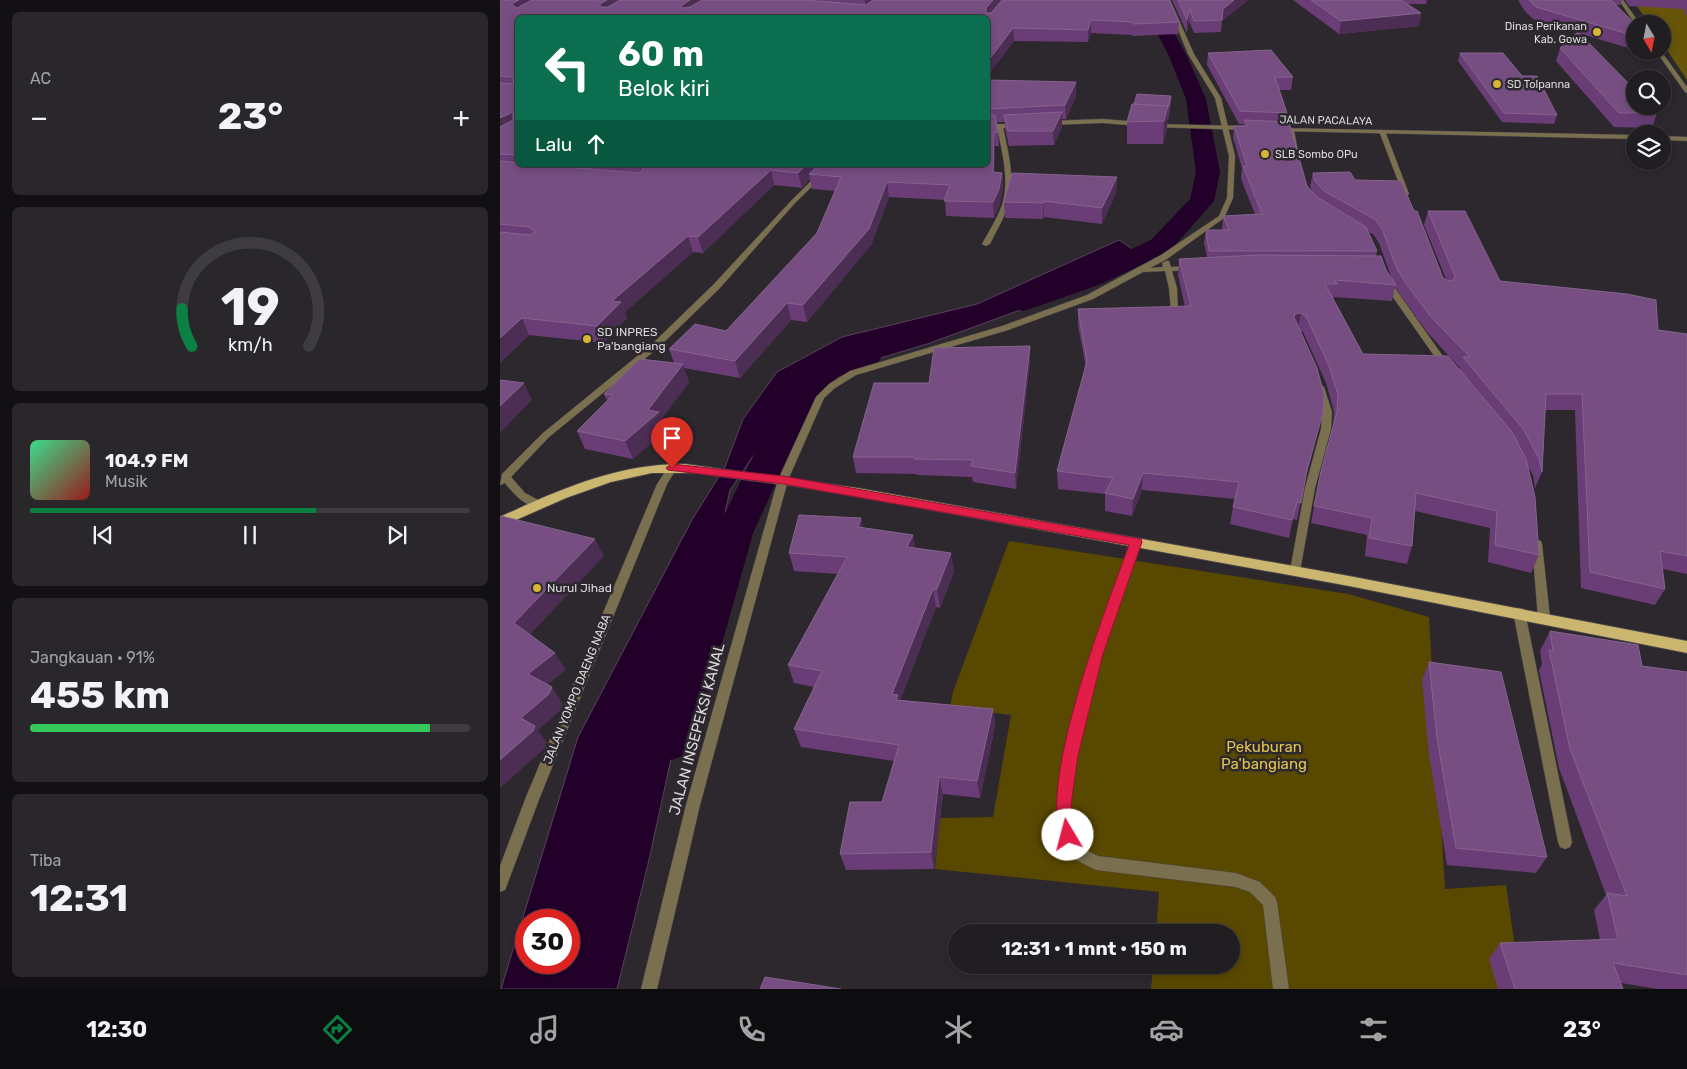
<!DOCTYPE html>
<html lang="id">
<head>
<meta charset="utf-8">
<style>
	:root { --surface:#211e22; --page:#29272a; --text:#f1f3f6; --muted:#a2a2a5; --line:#3e3c40; --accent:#0b8043 }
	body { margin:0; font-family:Rubik,sans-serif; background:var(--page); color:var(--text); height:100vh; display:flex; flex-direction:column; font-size:19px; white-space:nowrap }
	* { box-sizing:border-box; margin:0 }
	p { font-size:16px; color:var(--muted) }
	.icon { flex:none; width:28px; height:28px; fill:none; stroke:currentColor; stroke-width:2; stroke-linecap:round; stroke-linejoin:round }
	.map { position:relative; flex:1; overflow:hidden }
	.panel { display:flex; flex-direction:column; gap:12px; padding:12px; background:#121013; width:500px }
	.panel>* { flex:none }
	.hud { position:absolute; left:15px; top:15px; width:475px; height:152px; border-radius:8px; box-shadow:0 2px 8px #0003,0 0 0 1px var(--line); background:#0b6e4f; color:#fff; overflow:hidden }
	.needle { width:32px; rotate:170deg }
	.controls { position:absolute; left:1126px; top:15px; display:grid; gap:10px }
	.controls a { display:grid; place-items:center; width:45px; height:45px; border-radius:50%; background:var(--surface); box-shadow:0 2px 8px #0003,0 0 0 1px var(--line); font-size:25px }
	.speed { position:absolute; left:15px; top:909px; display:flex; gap:10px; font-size:25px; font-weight:700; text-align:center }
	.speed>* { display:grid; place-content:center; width:65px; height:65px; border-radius:50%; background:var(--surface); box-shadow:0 2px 8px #0003,0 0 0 1px var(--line); line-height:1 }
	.speed .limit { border:8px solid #d22; background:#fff; color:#111 }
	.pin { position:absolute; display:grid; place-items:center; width:42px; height:42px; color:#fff; margin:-51px -21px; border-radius:50% 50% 50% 0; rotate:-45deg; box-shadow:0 0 5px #0007 }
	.pin .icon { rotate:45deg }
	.me { position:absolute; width:55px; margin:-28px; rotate:352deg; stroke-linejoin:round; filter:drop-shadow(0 0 4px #0008) }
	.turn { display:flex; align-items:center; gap:18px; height:105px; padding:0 20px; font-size:22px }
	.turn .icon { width:65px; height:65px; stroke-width:2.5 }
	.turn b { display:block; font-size:35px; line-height:42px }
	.then { display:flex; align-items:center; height:48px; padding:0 20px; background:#0003; gap:10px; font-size:19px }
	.big { font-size:38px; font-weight:700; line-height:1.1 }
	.panel .card { flex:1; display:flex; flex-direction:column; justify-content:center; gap:8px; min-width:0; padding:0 18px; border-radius:8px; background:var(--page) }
	.panel .dial { align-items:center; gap:0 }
	.dial svg { height:130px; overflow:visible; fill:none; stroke:var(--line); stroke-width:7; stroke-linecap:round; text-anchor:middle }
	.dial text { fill:var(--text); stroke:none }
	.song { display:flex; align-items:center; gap:15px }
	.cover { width:60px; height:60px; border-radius:8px; background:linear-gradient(135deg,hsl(150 70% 55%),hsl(0 70% 35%)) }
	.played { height:5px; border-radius:2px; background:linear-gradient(90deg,var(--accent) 65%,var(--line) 65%) }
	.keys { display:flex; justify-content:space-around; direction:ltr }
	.heat { display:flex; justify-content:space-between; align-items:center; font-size:28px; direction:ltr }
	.charge { height:8px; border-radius:4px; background:linear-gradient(90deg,#34c759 91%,var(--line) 0) }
	.trip { position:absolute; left:448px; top:924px; width:292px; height:50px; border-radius:25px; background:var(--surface); box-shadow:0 2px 8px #0003,0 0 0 1px var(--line); font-weight:700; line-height:50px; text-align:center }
	.menu { display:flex; height:80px; justify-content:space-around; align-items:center; background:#0d0c0e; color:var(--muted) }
	.menu .icon { width:35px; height:35px }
	.menu .current { color:var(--accent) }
	.menu b { font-size:22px; color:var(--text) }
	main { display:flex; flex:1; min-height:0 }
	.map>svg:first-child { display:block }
	.green { fill:#594800 }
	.forest { fill:#67550a }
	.water { fill:#22002a; stroke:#5a415f; fill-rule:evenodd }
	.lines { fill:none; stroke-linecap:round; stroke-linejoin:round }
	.canal { fill:#22002a; fill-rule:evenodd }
	.minor-casing { stroke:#484449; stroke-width:1 }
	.tertiary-casing { stroke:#484449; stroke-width:1 }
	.primary-casing { stroke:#484449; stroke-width:2 }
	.minor { fill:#7a704f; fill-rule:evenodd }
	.tertiary { fill:#7a704f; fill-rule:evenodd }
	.primary { fill:#cbb66f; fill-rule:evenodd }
	.wall { fill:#6a3d76; fill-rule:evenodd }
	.shaded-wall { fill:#4c2d54 }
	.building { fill:#764e81; stroke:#86638f }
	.route { fill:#e11d48; stroke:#92132f }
	.poi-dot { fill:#d6b534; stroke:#2c282d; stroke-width:2 }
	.labels { text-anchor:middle; stroke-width:5; stroke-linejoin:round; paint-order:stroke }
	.far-poi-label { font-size:11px; fill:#dbd9dc; stroke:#2c282d; text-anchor:start }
	.far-street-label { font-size:11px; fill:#dbd9dc; stroke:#2c282d }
	.poi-label { font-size:12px; fill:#dbd9dc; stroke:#2c282d; text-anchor:start }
	.street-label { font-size:12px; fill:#dbd9dc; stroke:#2c282d }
	.near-street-label { font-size:15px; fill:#dbd9dc; stroke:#2c282d }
	.near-park-label { font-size:15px; fill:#e4c44c; stroke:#2c282d }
</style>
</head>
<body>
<main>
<section class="panel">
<div class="card"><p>AC</p>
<div class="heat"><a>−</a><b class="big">23°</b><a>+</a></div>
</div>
<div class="card dial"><svg viewBox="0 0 100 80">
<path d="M14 69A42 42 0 1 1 86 69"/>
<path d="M14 69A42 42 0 0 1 8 46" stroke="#0b8043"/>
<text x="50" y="56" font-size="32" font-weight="700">19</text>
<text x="50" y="72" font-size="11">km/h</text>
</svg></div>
<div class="card">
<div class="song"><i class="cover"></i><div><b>104.9 FM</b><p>Musik</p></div></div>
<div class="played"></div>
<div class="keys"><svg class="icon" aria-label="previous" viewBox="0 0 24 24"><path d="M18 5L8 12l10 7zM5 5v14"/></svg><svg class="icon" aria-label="pause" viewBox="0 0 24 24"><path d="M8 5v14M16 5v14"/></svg><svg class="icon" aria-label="next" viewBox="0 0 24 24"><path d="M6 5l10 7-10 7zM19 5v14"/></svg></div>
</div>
<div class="card"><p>Jangkauan · 91%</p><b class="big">455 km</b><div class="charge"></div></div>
<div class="card"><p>Tiba</p><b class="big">12:31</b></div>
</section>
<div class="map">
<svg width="1187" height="989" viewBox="0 0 1187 989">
	<rect width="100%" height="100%" fill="#2c282d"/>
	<!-- green -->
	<polygon class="green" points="509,541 848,594 929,617 945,889 1006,885 1021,989 651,989 653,965 731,965 731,932 656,932 659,892 435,869 440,818 493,817 511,715 450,708 453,692"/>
	<!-- forest -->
	<polygon class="forest" points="1133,0 1187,0 1187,80 1163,44 1162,24 1149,24"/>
	<!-- water -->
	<path class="water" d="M619 240 635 251 534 305 427 344 304 381 230 490 148 864 117 989H1L78 737 193 518 225 467 243 419 277 372 342 337 477 304ZM26 920H69V962H26Z"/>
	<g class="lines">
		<!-- canal -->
		<g class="canal">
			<polygon points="640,0 656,0 687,56 706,99 720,172 714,201 669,252 601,284 533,308 523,311 513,308 509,302 513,296 581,272 651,240 690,199 696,172 686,99 669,56"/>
			<polygon points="367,347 378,349 382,356 378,363 337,377 304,422 253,533 195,740 188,754 172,760 156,754 149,740 215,533 271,420 315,363"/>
		</g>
		<!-- minor casing -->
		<g class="minor-casing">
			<g id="minor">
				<polygon points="666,0 670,0 694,54 721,98 735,156 733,198 724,218 667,259 650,268 663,267 662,263 666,261 669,261 671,267 690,266 694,268 690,270 672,271 677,288 678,313 672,313 671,311 669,288 665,271 643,272 593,299 508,330 356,375 335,388 324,398 288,480 283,483 280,482 278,480 316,397 329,384 350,371 502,326 587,295 661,255 719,216 727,198 729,156 715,98 688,54"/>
				<polygon points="1119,0 1123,0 1140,24 1135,24"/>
				<polygon points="1156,51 1161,51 1187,87 1187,93 1185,92"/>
				<path d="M500 125 503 127C508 152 516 180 508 205 504 219 496 231 490 244L486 246 482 244C489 231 497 219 502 205 510 180 502 152 497 127Z"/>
				<polygon points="791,128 794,130 798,152 793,151 788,130"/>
				<polygon points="880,130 885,131 909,194 908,195 903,194 879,131"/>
				<polygon points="884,281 890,281 949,365 948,367 942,367 883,283"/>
				<polygon points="820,384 824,387 832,412 831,429 815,488 800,571 799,574 791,574 790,571 805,488 821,429 822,412 816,387"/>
				<polygon points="637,538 641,539 642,542 602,654 576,755 571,805 575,834 584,849 598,856 736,873 760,882 775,897 777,902 789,989 773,989 763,905 750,892 736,887 596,870 574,859 561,835 557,805 564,755 590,654 632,542 633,539"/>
				<polygon points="1037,540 1041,541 1042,544 1050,618 1048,621 1044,622 1040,621 1038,618 1032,544 1033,541"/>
				<polygon points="1019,608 1023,609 1025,612 1072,842 1070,847 1065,849 1060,847 1058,842 1013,612 1015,609"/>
			</g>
		</g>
		<!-- tertiary casing -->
		<g class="tertiary-casing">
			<g id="tertiary">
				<polygon points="603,119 639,122 642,124 639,126 603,123 549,125 546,123 549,121"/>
				<polygon points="488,124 517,124 520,126 517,128 488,128"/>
				<polygon points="652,124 747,126 750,128 747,130 654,127 652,126"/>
				<polygon points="777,128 1135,135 1135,139 779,131 776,129"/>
				<polygon points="1162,136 1187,137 1187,141 1162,140"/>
				<path d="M327 165H334L295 203 219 289 158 348 49 437 11 477 25 493 42 502 43 504 42 506C27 510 13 493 5 483L0 485 2 474 43 433 152 344 213 285 291 201Z"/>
				<polygon points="172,465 177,468 167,484 40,797 7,885 5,890 0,892 0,866 26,797 157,484 169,466"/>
				<polygon points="283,477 288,480 200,805 157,989 141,989 186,805 278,480"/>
			</g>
		</g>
		<!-- primary casing -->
		<g class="primary-casing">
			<path id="primary" d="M185 464 357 488 849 576 1187 641V653L849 586 388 502 295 486 196 473H152L111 482 66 498 0 527V517C58 490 119 463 185 464Z"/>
		</g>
		<!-- minor -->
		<use href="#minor" class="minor"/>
		<!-- tertiary -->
		<use href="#tertiary" class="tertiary"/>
		<!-- primary -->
		<use href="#primary" class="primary"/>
	</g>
	<!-- wall -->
	<g class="wall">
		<polygon points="0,0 669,0 679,22 678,34 633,36 632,35 591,33 588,42 514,41 488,75 488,18 18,18 18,165 488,165 488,80 576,96 566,119 562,119 562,127 554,145 509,146 505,129 505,122 496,122 498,132 499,146 495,146 494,172 502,173 503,188 500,204 494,218 446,216 445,200 389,197 371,245 307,322 291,320 240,378 184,368 189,382 162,418 166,430 133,459 85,449 77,431 107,401 104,394 174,363 169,349 226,331 317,233 335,191 312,189 310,179 302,188 274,185 203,253 193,252 125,312 127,318 104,343 29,335 0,363"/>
		<polygon points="672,0 748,0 722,21 721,32 694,33 689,21 687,33"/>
		<polygon points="793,0 927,0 926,4 906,4 921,13 919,26 839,34"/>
		<polygon points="1018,0 1122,0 1120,5 1116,5 1135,24 1135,50 1078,33 1157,113 1152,128 1114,127 1056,61 1060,48 1077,32 1033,19 1024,10"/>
		<polygon points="1125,0 1187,0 1187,16 1184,9 1129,6"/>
		<polygon points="1139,51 1148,51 1147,54"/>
		<path d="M708 53 793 77 791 90H779L787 113 786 122 807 186 812 191 810 186 813 173 855 180 943 278 946 279 924 225 928 211 1000 281 1158 330 1187 334V574L1163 569 1165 589 1155 605 1081 588 1075 410H1045L1042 472 1035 488 1033 475 1027 465 1039 555 1031 573 988 562 990 528 915 511 912 546 907 564 865 556 867 535 811 523 821 471 833 425 834 412 826 383 803 332 800 331 823 412 819 429 804 484 797 520 793 519 789 538 730 524 733 507 735 499 642 490 632 516 605 511V494L558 489 557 471 586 368 578 325V309L685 307 678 275 679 259 707 257 704 243 706 230H722L723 216 755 214 741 179 742 168 733 138 734 126H743L744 124H739L707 65ZM868 232 873 234 879 243 892 279 876 256 877 251ZM895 287 904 300 927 332 960 368 959 369 863 354 834 300V297L892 301Z"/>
		<polygon points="960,53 1022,76 1057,115 1054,124 1002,122 958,61"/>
		<polygon points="671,96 670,110 668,120 667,120 667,128 663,144 627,144 627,122 634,104"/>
		<polygon points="617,177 616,193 602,224 544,217 543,219 505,218 504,202"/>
		<polygon points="530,346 530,362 516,489 473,482 472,477 417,475 416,474 356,473 353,457 429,383"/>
		<polygon points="361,518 363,528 415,548 454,571 440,608 436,607 400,700 493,709 495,726 480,798 443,794 434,869 346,870 340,854 382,802 394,761 301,747 294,729 314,687 294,683 288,665 338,574 294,571 289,553"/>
		<polygon points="1050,631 1142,666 1187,672 1187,989 1158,989 1121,983 1123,989 998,989 989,959 1000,943 1100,940 1094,910 1106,895 1059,768 1039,670 1042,664 1040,651"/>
		<polygon points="929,662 1047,857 1036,873 947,865 929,755 922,680"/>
	</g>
	<!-- shaded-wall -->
	<g class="shaded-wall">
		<polygon points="19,0 46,0 15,16 11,4"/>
		<polygon points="107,0 130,0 104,18 100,7 100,4"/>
		<polygon points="190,0 204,0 184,18 181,6"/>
		<polygon points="365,0 381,0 366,11"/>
		<polygon points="493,0 504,0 486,18 486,8"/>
		<polygon points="734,0 748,0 721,22 723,9"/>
		<polygon points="690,9 689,21 687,33 687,20"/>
		<polygon points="921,13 919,26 839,34 841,21"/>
		<polygon points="591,20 591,33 588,42 588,30"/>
		<polygon points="513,28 514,41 488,75 488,61"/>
		<polygon points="576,82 576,96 566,119 565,105"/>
		<polygon points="671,96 670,110 668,120 669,106"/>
		<polygon points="668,106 667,128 663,144 664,121"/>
		<polygon points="13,112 18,124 0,136 0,118"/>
		<polygon points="562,112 562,127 554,145 553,131"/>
		<polygon points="494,132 495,146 494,188 493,172"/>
		<polygon points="306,165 325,165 309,174 310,179 302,188 298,173"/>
		<polygon points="271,170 274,185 203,253 198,237"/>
		<polygon points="502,173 503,188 500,204 494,218 493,202"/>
		<polygon points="617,177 616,193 602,224 602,208"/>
		<polygon points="387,182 389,197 371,245 307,322 303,305"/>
		<polygon points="543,201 544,217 543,219"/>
		<polygon points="188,236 193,252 125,312 127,318 104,343 97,326 112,301"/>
		<polygon points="287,303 291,320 240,378 235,361"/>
		<polygon points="801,313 798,329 794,317 795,314"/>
		<polygon points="22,318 29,335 0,363 0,338"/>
		<polygon points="530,346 530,362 516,489 515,473"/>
		<polygon points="183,364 189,382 162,418 166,430 133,459 125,441 148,410"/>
		<polygon points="24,383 32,400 0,433 0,406"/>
		<polygon points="823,412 819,429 803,488 807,470"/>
		<polygon points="643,473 642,490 632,516 633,499"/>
		<polygon points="797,502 793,519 789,538 792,520"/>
		<polygon points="361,518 365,536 358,527"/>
		<polygon points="413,535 416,553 407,547"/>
		<polygon points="95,539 104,556 25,640 14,623"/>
		<polygon points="451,553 454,571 440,608 437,589"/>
		<polygon points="433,589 436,607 398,707 392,694"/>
		<polygon points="55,653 66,670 39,691 28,674"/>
		<polygon points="52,687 63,704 60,711 38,730 47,743 45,748 0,788 0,760 21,718"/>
		<polygon points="493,709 495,726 480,798 477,781"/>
		<polygon points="439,777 443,794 434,869 431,852"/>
	</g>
	<!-- building -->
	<g class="building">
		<polygon points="0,0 19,0 11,4 17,8 32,0 107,0 100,4 100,7 108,7 120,0 190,0 181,6 183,8 190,7 202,0 304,0 366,5 373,0 493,0 486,8 486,13 491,13 502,0 669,0 679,22 633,24 632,22 591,20 588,30 513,28 488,61 488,18 18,18 18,155 0,154 0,127 13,120 13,112 0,118 0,83 14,84 13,77 0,76"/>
		<polygon points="678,0 734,0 723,9 722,20 694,21 690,9 687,20"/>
		<polygon points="811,0 901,0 921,13 841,21"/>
		<polygon points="1029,0 1111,0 1135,24 1135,36 1036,7"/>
		<polygon points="1078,32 1135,90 1135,106 1151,106 1157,113 1119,113 1060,48"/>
		<polygon points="771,50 793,77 775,77 787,113 740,111 708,53"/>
		<polygon points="960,53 1003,53 1022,76 1037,76 1057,115 1004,113"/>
		<polygon points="488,80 576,82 565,105 488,109"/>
		<polygon points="637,94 671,96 669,106 634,104"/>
		<polygon points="632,104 668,106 664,121 627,122"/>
		<polygon points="562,112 553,131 508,131 504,115"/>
		<polygon points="488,115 495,115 498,132 494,132 493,172 502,173 499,189 493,202 444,201 450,185 387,182 369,229 303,305 287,303 235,361 169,349 195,324 226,331 317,233 341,177 309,174 318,165 488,165"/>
		<polygon points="744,120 789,122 807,186 817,197 866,227 877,251 709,251 706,230 729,230 723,216 762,214 743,166 747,166 734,126 748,126"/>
		<polygon points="0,161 18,163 18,165 43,165 139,173 144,170 139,165 137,165 306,165 298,173 271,170 198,237 188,236 112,301 121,302 97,326 22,318 0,338 0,232 29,235 35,232 29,227 0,224"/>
		<polygon points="850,172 855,180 901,181 914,211 917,211 943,278 948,281 954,280 955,276 928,211 965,211 1000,281 1127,294 1156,300 1158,330 1187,334 1187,556 1160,551 1165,589 1090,572 1082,394 1046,394 1042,472 1039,459 1024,430 963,357 970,357 931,317 907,285 897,269 882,229 876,220 824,191 815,181 813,173"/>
		<polygon points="512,173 617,177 602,208 543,201 543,203 504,202"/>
		<polygon points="759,255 881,256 886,270 896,285 835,280 837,284 825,284 863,354 948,356 1012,432 1026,459 1035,497 1039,555 995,545 997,511 916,493 912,546 869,538 872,518 814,506 821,471 837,412 838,395 829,366 806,316 801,313 795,314 794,317 817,368 824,395 823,412 807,470 801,503 797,502 792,520 733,507 739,482 643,473 633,499 605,493 613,478 557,471 587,361 578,309 691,306 679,259"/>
		<polygon points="530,346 515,473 471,466 473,460 414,459 414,457 353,457 374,383 429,383 434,348"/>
		<polygon points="140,359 183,364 148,410 159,412 125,441 77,431 113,395 104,394"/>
		<polygon points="0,380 24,383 0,406"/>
		<polygon points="299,515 361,518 358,527 413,535 407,547 451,553 437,589 433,589 392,694 398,695 396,700 493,709 477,781 439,777 431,852 340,854 350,802 382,802 399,745 294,729 322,671 288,665 347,557 289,553"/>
		<polygon points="1,516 95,539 14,623 55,653 28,674 52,687 49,694 21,718 35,726 33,731 0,760 0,517"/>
		<polygon points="1050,631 1138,645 1142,666 1187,672 1187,975 1113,963 1123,989 1015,989 1000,943 1118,939 1107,893 1127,896 1070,749 1049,650 1053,651"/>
		<polygon points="929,662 1001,672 1047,857 956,848 937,738"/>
		<polygon points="265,977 341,989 260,989"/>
	</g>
	<!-- route -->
	<path class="route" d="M172 464 283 476 641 539 642 542 603 654 578 755 571 805 576 835 573 840 568 843 562 840C537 782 607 606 629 545L283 484 168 470 166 468Z"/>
	<!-- markers -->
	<g class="poi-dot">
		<circle cx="1097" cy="32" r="5"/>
		<circle cx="997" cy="84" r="5"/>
		<circle cx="765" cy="154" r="5"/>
		<circle cx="87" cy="339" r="5"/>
		<circle cx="37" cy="588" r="5"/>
	</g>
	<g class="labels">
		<!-- far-poi labels -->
		<g class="far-poi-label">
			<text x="1087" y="30" text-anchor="end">Dinas Perikanan<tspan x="1087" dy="13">Kab. Gowa</tspan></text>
			<text x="1007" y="88">SD Tolpanna</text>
			<text x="775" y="158">SLB Sombo OPu</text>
		</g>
		<!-- far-street labels -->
		<g class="far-street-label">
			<text transform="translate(826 120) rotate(1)" y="4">JALAN PACALAYA</text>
		</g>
		<!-- poi labels -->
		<g class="poi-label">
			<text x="97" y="336">SD INPRES<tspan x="97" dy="14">Pa'bangiang</tspan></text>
			<text x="47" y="592">Nurul Jihad</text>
		</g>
		<!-- street labels -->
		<g class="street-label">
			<text transform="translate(77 689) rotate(-68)" y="4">JALAN YOMPO DAENG NABA</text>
		</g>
		<!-- near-street labels -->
		<g class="near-street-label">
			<text transform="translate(197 729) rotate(-75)" y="5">JALAN INSEPEKSI KANAL</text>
		</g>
		<!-- near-park labels -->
		<g class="near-park-label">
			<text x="764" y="752">Pekuburan<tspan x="764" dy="17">Pa'bangiang</tspan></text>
		</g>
	</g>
</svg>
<div class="controls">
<a><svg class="needle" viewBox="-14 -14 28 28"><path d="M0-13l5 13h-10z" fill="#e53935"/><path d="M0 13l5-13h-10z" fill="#a2a2a5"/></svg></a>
<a><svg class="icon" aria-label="search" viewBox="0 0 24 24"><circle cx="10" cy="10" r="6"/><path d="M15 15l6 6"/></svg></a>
<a><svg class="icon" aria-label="layers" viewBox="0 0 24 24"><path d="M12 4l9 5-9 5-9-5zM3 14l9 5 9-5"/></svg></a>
</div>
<div class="speed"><div class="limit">30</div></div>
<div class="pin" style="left:172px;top:468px;background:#d93025"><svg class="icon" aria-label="arrive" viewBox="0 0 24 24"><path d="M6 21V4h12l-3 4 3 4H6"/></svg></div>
<svg class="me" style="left:568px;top:835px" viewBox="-20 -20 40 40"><circle r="19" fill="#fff"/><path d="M0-13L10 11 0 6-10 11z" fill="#e11d48"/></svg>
<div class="trip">12:31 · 1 mnt · 150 m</div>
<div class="hud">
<div class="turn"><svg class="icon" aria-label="left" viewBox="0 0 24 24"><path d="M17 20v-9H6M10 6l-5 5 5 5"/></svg><div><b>60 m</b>Belok kiri</div></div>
<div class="then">Lalu<svg class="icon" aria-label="ahead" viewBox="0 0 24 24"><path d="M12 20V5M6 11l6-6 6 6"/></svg></div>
</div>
</div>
</main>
<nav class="menu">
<b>12:30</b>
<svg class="icon current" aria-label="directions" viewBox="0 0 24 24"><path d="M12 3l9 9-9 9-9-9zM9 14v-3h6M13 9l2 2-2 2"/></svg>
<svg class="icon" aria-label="music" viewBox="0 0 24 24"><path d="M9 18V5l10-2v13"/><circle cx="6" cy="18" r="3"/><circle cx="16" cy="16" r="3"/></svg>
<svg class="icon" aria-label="phone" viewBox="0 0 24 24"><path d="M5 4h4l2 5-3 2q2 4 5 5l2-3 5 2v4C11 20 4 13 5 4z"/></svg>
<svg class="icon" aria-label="climate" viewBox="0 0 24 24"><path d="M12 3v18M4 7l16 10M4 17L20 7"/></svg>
<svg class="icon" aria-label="car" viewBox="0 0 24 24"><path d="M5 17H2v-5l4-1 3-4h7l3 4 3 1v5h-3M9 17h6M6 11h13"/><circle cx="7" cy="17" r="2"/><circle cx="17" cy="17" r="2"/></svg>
<svg class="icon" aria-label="filters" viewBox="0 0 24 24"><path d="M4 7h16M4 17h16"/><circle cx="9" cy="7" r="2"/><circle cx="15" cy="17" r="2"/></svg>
<b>23°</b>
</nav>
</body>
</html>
